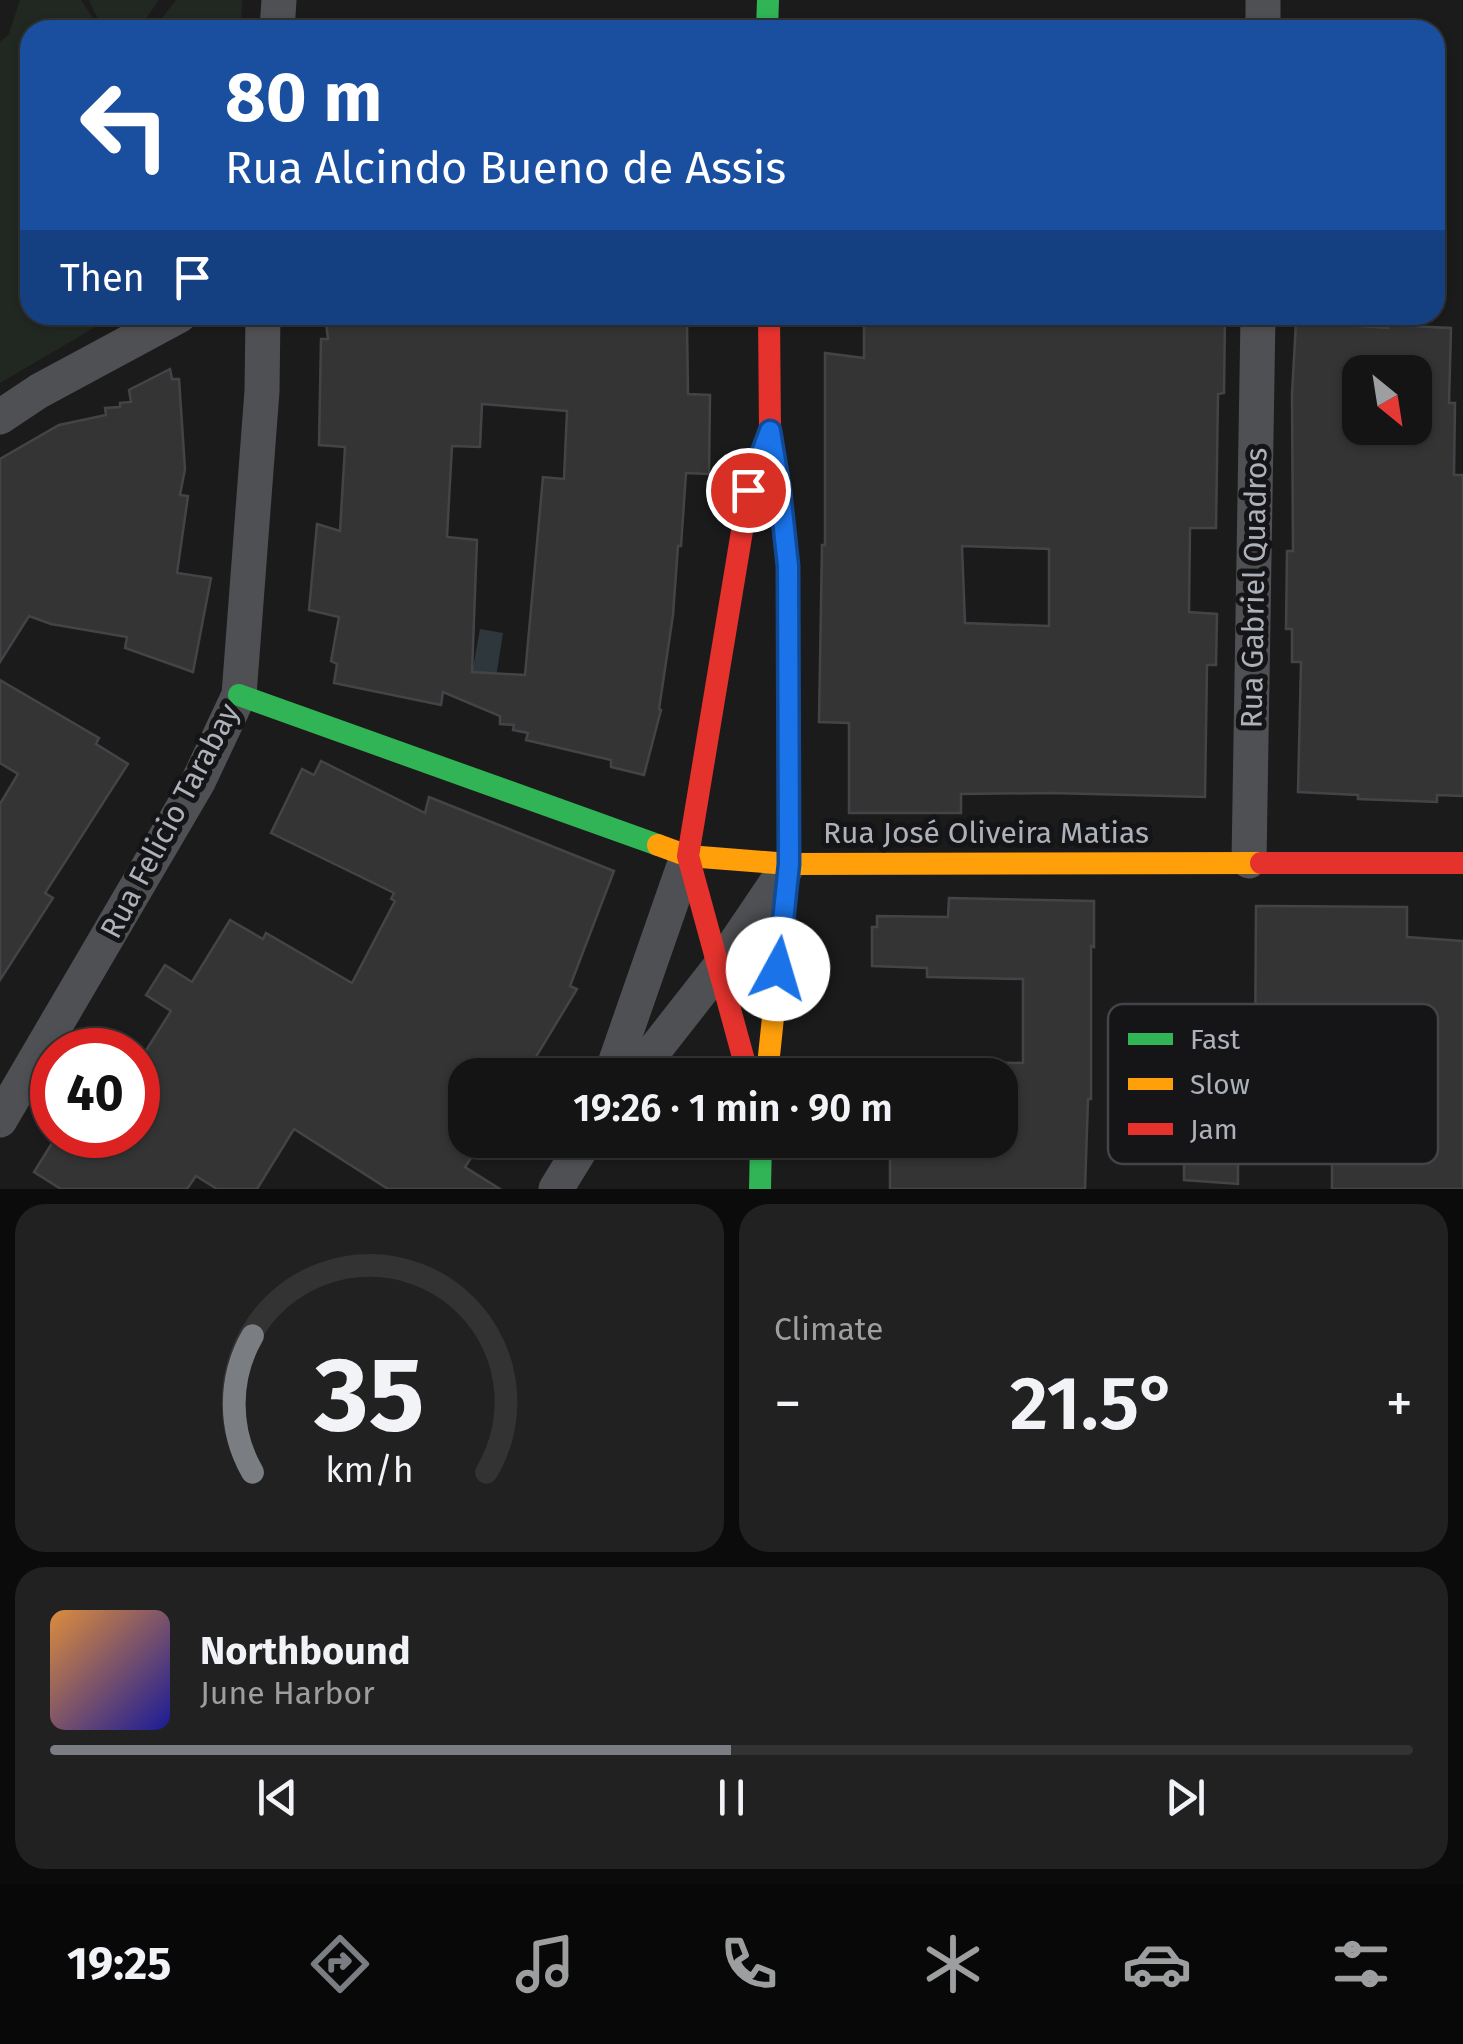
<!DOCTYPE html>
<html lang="en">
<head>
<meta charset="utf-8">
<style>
	:root { --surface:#141414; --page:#212122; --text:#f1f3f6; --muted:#9d9ea0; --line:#333334; --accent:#7a7d82 }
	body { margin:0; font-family:"Fira Sans",sans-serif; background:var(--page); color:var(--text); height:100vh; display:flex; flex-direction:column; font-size:38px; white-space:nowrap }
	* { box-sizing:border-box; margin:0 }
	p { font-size:32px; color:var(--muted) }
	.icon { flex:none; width:55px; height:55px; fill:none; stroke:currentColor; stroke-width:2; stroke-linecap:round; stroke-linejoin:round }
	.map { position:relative; height:1189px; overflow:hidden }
	.side { display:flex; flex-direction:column; gap:15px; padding:15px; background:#0b0b0b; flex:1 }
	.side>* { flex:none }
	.top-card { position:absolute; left:20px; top:20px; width:1425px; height:305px; border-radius:30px; box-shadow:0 2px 8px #0004,0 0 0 2px var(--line); background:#1a4fa0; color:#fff; overflow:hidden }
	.needle { width:65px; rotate:150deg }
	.controls { position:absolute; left:1342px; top:355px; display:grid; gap:20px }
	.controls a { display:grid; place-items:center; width:90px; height:90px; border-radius:20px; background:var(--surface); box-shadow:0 2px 8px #0004,0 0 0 2px var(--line); font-size:50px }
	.speed { position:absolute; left:30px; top:1028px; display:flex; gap:20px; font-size:50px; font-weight:700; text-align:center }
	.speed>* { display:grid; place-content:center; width:130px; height:130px; border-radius:50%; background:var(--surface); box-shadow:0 2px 8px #0004,0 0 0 2px var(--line); line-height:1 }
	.speed .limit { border:15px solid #d22; background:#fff; color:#111 }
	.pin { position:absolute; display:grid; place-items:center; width:85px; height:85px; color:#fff; margin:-42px; border:5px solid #fff; border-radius:50%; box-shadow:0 2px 10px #0007 }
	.me { position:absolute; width:110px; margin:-55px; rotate:6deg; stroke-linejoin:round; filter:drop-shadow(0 0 8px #0008) }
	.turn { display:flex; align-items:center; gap:35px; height:210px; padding:0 40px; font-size:45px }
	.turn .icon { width:130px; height:130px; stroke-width:2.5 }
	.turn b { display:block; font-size:70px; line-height:85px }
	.then { display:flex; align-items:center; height:95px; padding:0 40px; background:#0003; gap:20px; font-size:38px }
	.big { font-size:75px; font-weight:600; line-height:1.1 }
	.side .tile { flex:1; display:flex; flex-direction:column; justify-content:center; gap:15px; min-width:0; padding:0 35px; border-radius:30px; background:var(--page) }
	.side .dial { align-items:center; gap:0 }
	.dial svg { height:260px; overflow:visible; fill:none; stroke:var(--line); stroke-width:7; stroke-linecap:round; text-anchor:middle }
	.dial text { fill:var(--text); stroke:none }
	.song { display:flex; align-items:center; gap:30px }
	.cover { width:120px; height:120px; border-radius:15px; background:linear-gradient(135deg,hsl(30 70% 55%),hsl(240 70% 35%)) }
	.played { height:10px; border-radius:5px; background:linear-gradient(90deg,var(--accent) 50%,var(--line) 50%) }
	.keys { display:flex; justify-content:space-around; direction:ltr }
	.heat { display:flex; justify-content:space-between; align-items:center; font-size:55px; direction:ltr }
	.side .tiles { flex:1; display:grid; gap:15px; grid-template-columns:1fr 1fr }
	.tile:last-child { grid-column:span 2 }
	.trip { position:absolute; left:448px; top:1058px; width:570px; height:100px; border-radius:30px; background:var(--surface); box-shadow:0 2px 8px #0004,0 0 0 2px var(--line); font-weight:600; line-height:100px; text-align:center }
	.tab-bar { display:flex; height:160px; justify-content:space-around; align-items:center; background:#080808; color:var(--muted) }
	.tab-bar .icon { width:70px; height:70px }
	.tab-bar .active { color:var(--accent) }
	.tab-bar b { font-size:45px; color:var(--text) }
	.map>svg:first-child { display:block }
	.green { fill:#212821 }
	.water { fill:#2e373c }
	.building { fill:#343435; stroke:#434447; stroke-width:2.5; fill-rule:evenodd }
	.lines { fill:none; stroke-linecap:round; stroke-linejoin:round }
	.street { stroke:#4f5053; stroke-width:35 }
	.fast { stroke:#30b455; stroke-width:22 }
	.slow { stroke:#ff9f0a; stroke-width:22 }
	.jam { stroke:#e5322d; stroke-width:22 }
	.route-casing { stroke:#114b97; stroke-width:25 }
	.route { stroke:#1a73e8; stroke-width:18 }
	.labels { text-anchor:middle; stroke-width:10; stroke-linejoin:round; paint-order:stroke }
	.street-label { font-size:30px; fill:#adb2ba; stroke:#151517 }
	.key { fill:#151517; stroke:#434448; stroke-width:2.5 }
	.key-label { font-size:28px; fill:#adb2ba }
</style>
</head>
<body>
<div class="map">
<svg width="1463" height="1189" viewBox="0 0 1463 1189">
	<rect width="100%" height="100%" fill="#1b1b1b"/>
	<!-- green -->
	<g class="green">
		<polygon points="20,0 81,0 100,30 30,30 30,315 116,315 0,383 0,42 9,34"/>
		<polygon points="89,0 159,0 138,30 105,30 101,26"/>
		<polygon points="176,0 242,0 241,30 153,30"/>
	</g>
	<!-- water -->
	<polygon class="water" points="480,629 503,633 496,678 472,673"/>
	<!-- building -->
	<g class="building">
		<path d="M325 315H593L594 320 687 322 688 394 710 395 709 474 686 473 681 546H678L673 615 659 709 661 710 644 775 611 767V760L526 740 528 733 513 730 514 725 500 724V716L443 692 441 705 334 683 337 664 331 661 339 617 309 610 317 524 340 531 345 447 319 445 321 339H328ZM482 404 567 411 564 479 543 477 525 675 472 672 477 540 447 537 452 446 480 447Z"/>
		<path d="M864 315 1111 318V315L1225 316 1224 393 1218 394 1216 528H1190L1189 612 1217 614 1216 665H1207L1205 797 1052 793 961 794V813H849V723L819 722 822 545H825V353L864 358ZM962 546 1049 549V626L965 623Z"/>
		<path d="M1296 322 1388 328V325L1451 328 1449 403H1455L1454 475H1463V796L1437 795V802L1358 799V795L1298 792 1301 662H1292V629H1286L1287 551H1293L1292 394ZM1360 372H1415V428H1360Z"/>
		<polygon points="170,369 172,379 179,379 185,469 180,495 188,496 177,573 211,578 193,672 125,648 127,637 51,624 29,616 0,662 0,459 59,425 106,415 105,408 120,407 120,403 131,402 129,390"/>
		<polygon points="0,680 99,738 96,744 128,764 45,893 53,898 0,980 0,804 18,774 0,763"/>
		<polygon points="321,761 425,813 429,797 614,871 570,986 577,989 525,1075 465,1075 465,1140 483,1140 465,1167 500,1189 388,1189 294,1129 257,1189 217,1189 196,1176 187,1189 61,1189 34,1172 57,1135 138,1135 138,1063 171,1011 146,995 165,965 192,982 230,920 263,939 266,933 352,983 395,901 391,899 394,893 271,833 302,769 314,775"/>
		<polygon points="949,898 1094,901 1094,947 1091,946 1091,1099 1088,1099 1085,1189 890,1189 890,1140 977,1143 977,1140 1000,1140 1000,1075 973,1075 972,1062 1023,1063 1023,979 927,977 927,968 872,966 872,927 877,927 877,916 948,917"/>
		<polygon points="1256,906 1407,907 1407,937 1463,941 1463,1189 1332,1189 1332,1126 1328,1126 1328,1101 1249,1101 1250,1067 1255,1067"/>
		<polygon points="1184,1147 1238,1149 1238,1184 1184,1180"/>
	</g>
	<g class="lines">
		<!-- street -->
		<g class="street">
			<polyline points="277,30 279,0"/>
			<polyline points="1263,30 1263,0"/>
			<polyline points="0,417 39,391 180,315"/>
			<polyline points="1249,861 1258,315"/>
			<polyline points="611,1075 687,857"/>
			<polyline points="635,1075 718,969 785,870"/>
			<polyline points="0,1120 198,782 239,695 262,391 263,315"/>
			<polyline points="556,1189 586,1140"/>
		</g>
		<!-- fast -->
		<g class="fast">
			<polyline points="767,30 768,0"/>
			<polyline points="239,695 658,845"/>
			<polyline points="760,1189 761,1140"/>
		</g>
		<!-- slow -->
		<g class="slow">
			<polyline points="658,845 688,856 789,864 1261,863"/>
			<polyline points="767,1075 789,864 788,595"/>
		</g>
		<!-- jam -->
		<g class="jam">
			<polyline points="769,315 770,431 780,491 788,566 788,595"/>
			<polyline points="1261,863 1463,863"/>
			<polyline points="748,1075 688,856 749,489 766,443"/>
		</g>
	</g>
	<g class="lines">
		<!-- route casing -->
		<g class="route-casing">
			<polyline id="route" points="748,490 770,431 780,492 788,566 789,864 778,969"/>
		</g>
		<!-- route -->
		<use href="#route" class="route"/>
	</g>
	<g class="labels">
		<!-- street labels -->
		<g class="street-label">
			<text transform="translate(1254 588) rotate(-89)" y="10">Rua Gabriel Quadros</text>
			<text transform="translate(170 821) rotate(-62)" y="10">Rua Felicio Tarabay</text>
			<text x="986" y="843">Rua José Oliveira Matias</text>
		</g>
	</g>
	<!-- legend -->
	<rect x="1108" y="1004" width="330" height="160" rx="15" class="key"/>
	<rect x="1128" y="1033" width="45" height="12" fill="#30b455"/>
	<rect x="1128" y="1078" width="45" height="12" fill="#ff9f0a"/>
	<rect x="1128" y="1123" width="45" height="12" fill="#e5322d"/>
	<g class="key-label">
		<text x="1190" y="1049">Fast</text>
		<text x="1190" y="1094">Slow</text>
		<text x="1190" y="1139">Jam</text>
	</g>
</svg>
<div class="controls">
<a><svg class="needle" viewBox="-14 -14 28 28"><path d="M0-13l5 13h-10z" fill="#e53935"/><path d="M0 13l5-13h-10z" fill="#9d9ea0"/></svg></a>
</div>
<div class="speed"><div class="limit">40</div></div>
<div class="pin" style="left:748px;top:490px;background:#d93025"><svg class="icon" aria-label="arrive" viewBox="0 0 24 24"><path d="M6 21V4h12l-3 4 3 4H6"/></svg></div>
<svg class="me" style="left:778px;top:969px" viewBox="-20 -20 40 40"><circle r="19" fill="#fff"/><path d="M0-13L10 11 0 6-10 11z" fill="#1a73e8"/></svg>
<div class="trip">19:26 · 1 min · 90 m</div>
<div class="top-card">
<div class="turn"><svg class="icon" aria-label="left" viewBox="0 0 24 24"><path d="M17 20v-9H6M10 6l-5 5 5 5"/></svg><div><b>80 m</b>Rua Alcindo Bueno de Assis</div></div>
<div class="then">Then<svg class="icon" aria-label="arrive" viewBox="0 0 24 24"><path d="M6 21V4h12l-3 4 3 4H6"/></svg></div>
</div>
</div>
<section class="side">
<div class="tiles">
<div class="tile dial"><svg viewBox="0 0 100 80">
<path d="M14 69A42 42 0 1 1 86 69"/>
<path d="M14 69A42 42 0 0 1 14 27" stroke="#7a7d82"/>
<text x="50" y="56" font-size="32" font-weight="700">35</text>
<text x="50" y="72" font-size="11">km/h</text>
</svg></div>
<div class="tile"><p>Climate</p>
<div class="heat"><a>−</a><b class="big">21.5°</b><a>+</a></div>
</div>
<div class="tile">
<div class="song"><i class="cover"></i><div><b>Northbound</b><p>June Harbor</p></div></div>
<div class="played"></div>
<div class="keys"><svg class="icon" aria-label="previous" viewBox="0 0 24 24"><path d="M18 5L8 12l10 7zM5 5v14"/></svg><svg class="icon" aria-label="pause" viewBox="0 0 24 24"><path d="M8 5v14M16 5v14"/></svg><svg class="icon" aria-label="next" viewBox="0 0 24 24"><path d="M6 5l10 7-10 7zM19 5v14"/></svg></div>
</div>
</div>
</section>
<nav class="tab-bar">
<b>19:25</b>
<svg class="icon active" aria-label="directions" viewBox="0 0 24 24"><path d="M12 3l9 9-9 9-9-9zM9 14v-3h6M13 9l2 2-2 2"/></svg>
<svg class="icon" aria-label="music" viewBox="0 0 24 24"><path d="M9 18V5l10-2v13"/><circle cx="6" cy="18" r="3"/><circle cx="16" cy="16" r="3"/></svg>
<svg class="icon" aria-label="phone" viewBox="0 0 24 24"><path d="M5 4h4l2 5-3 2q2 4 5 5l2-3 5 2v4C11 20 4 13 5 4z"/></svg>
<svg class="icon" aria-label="climate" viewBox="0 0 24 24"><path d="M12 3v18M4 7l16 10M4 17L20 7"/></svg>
<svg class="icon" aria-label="car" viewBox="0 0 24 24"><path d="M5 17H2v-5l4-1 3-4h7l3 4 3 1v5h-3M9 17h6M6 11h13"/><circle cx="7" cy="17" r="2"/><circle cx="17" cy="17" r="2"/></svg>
<svg class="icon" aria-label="filters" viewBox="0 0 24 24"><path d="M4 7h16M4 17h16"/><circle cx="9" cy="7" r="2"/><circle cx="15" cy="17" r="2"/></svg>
</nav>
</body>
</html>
